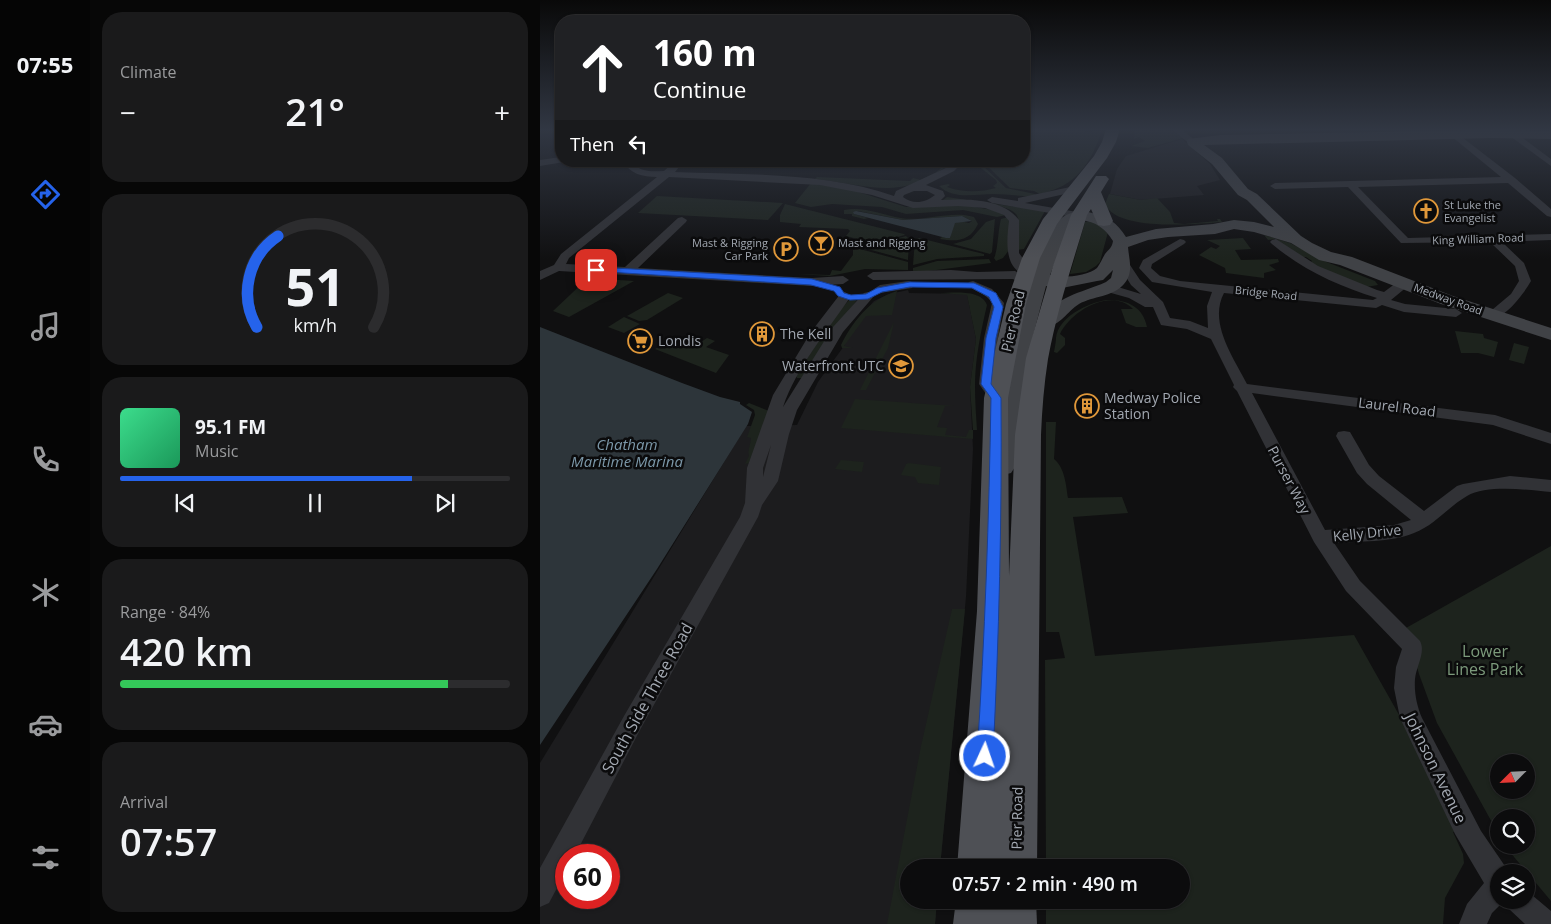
<!DOCTYPE html>
<html lang="en">
<head>
<meta charset="utf-8">
<style>
	:root { --surface:#0c0c0d; --page:#1a1a1b; --text:#f1f3f6; --muted:#9a9b9d; --line:#2c2c2e; --accent:#2563eb }
	body { margin:0; font-family:"Open Sans",sans-serif; background:var(--page); color:var(--text); height:100vh; display:flex; flex-direction:column; font-size:19px; white-space:nowrap }
	* { box-sizing:border-box; margin:0 }
	p { font-size:16px; color:var(--muted) }
	.icon { flex:none; width:28px; height:28px; fill:none; stroke:currentColor; stroke-width:2; stroke-linecap:round; stroke-linejoin:round }
	.map { position:relative; flex:1; overflow:hidden }
	.details { display:flex; flex-direction:column; gap:12px; padding:12px; background:#070707; width:450px }
	.details>* { flex:none }
	.hud { position:absolute; left:15px; top:15px; width:475px; height:152px; border-radius:20px; box-shadow:0 1px 4px #0004,0 0 0 1px var(--line); background:#202124; color:#fff; overflow:hidden }
	.needle { width:32px; rotate:246deg }
	.tools { position:absolute; left:950px; top:754px; display:grid; gap:10px }
	.tools a { display:grid; place-items:center; width:45px; height:45px; border-radius:50%; background:var(--surface); box-shadow:0 1px 4px #0004,0 0 0 1px var(--line); font-size:25px }
	.speed { position:absolute; left:15px; top:844px; display:flex; gap:10px; font-size:25px; font-weight:700; text-align:center }
	.speed>* { display:grid; place-content:center; width:65px; height:65px; border-radius:50%; background:var(--surface); box-shadow:0 1px 4px #0004,0 0 0 1px var(--line); line-height:1 }
	.speed .limit { border:8px solid #d22; background:#fff; color:#111 }
	.pin { position:absolute; display:grid; place-items:center; width:42px; height:42px; color:#fff; margin:-21px; border-radius:10px; box-shadow:0 2px 8px #0006 }
	.me { position:absolute; width:55px; margin:-28px; rotate:3deg; stroke-linejoin:round; filter:drop-shadow(0 0 4px #0008) }
	.turn { display:flex; align-items:center; gap:18px; height:105px; padding:0 15px; font-size:22px }
	.turn .icon { width:65px; height:65px; stroke-width:2.5 }
	.turn b { display:block; font-size:35px; line-height:42px }
	.then { display:flex; align-items:center; height:48px; padding:0 15px; background:#0003; gap:10px; font-size:19px }
	.big { font-size:38px; font-weight:600; line-height:1.1 }
	.details .widget { flex:1; display:flex; flex-direction:column; justify-content:center; gap:8px; min-width:0; padding:0 18px; border-radius:20px; background:var(--page) }
	.details .dial { align-items:center; gap:0 }
	.dial svg { height:130px; overflow:visible; fill:none; stroke:var(--line); stroke-width:7; stroke-linecap:round; text-anchor:middle }
	.dial text { fill:var(--text); stroke:none }
	.song { display:flex; align-items:center; gap:15px }
	.cover { width:60px; height:60px; border-radius:8px; background:linear-gradient(135deg,hsl(150 70% 55%),hsl(150 70% 35%)) }
	.played { height:5px; border-radius:2px; background:linear-gradient(90deg,var(--accent) 75%,var(--line) 75%) }
	.keys { display:flex; justify-content:space-around; direction:ltr }
	.heat { display:flex; justify-content:space-between; align-items:center; font-size:28px; direction:ltr }
	.charge { height:8px; border-radius:4px; background:linear-gradient(90deg,#34c759 84%,var(--line) 0) }
	.trip { position:absolute; left:360px; top:859px; width:290px; height:50px; border-radius:25px; background:var(--surface); box-shadow:0 1px 4px #0004,0 0 0 1px var(--line); font-weight:600; line-height:50px; text-align:center }
	main { display:flex; flex:1; min-height:0 }
	.tab-bar { display:flex; flex-direction:column; width:90px; justify-content:space-around; align-items:center; background:#050505; color:var(--muted) }
	.tab-bar .icon { width:35px; height:35px }
	.tab-bar .active { color:var(--accent) }
	.tab-bar b { font-size:22px; color:var(--text) }
	.map>svg:first-child { display:block }
	.built { fill:#1c1c1e; fill-rule:evenodd }
	.green { fill:#1d231d; fill-rule:evenodd }
	.water { fill:#2d353a }
	.lines { fill:none; stroke-linecap:round; stroke-linejoin:round }
	.street { fill:#313236; fill-rule:evenodd }
	.secondary { fill:#404246; fill-rule:evenodd }
	.primary { fill:#4e5055; fill-rule:evenodd }
	.route { fill:#2563eb; stroke:#184099 }
	.labels { text-anchor:middle; stroke-width:5; stroke-linejoin:round; paint-order:stroke }
	.far-poi-label { font-size:11px; fill:#a2a8b1; stroke:#0b0b0c; text-anchor:start }
	.far-street-label { font-size:11px; fill:#a2a8b1; stroke:#0b0b0c }
	.street-label { font-size:14px; fill:#a2a8b1; stroke:#0b0b0c }
	.poi-label { font-size:14px; fill:#a2a8b1; stroke:#0b0b0c; text-anchor:start }
	.water-label { font-size:15px; font-style:italic; fill:#7c98a9; stroke:#0b0b0c }
	.near-park-label { font-size:16px; fill:#7c9a7b; stroke:#0b0b0c }
	.near-street-label { font-size:16px; fill:#a2a8b1; stroke:#0b0b0c }
</style>
</head>
<body>
<main>
<nav class="tab-bar">
<b>07:55</b>
<svg class="icon active" aria-label="directions" viewBox="0 0 24 24"><path d="M12 3l9 9-9 9-9-9zM9 14v-3h6M13 9l2 2-2 2"/></svg>
<svg class="icon" aria-label="music" viewBox="0 0 24 24"><path d="M9 18V5l10-2v13"/><circle cx="6" cy="18" r="3"/><circle cx="16" cy="16" r="3"/></svg>
<svg class="icon" aria-label="phone" viewBox="0 0 24 24"><path d="M5 4h4l2 5-3 2q2 4 5 5l2-3 5 2v4C11 20 4 13 5 4z"/></svg>
<svg class="icon" aria-label="climate" viewBox="0 0 24 24"><path d="M12 3v18M4 7l16 10M4 17L20 7"/></svg>
<svg class="icon" aria-label="car" viewBox="0 0 24 24"><path d="M5 17H2v-5l4-1 3-4h7l3 4 3 1v5h-3M9 17h6M6 11h13"/><circle cx="7" cy="17" r="2"/><circle cx="17" cy="17" r="2"/></svg>
<svg class="icon" aria-label="filters" viewBox="0 0 24 24"><path d="M4 7h16M4 17h16"/><circle cx="9" cy="7" r="2"/><circle cx="15" cy="17" r="2"/></svg>
</nav>
<section class="details">
<div class="widget"><p>Climate</p>
<div class="heat"><a>−</a><b class="big">21°</b><a>+</a></div>
</div>
<div class="widget dial"><svg viewBox="0 0 100 80">
<path d="M14 69A42 42 0 1 1 86 69"/>
<path d="M14 69A42 42 0 0 1 27 13" stroke="#2563eb"/>
<text x="50" y="56" font-size="32" font-weight="700">51</text>
<text x="50" y="72" font-size="11">km/h</text>
</svg></div>
<div class="widget">
<div class="song"><i class="cover"></i><div><b>95.1 FM</b><p>Music</p></div></div>
<div class="played"></div>
<div class="keys"><svg class="icon" aria-label="previous" viewBox="0 0 24 24"><path d="M18 5L8 12l10 7zM5 5v14"/></svg><svg class="icon" aria-label="pause" viewBox="0 0 24 24"><path d="M8 5v14M16 5v14"/></svg><svg class="icon" aria-label="next" viewBox="0 0 24 24"><path d="M6 5l10 7-10 7zM19 5v14"/></svg></div>
</div>
<div class="widget"><p>Range · 84%</p><b class="big">420 km</b><div class="charge"></div></div>
<div class="widget"><p>Arrival</p><b class="big">07:57</b></div>
</section>
<div class="map">
<svg width="1011" height="924" viewBox="0 0 1011 924">
	<rect width="100%" height="100%" fill="#101011"/>
	<!-- built -->
	<g class="built">
		<polygon points="642,139 670,164 680,180 657,186 664,195 601,200 570,194 577,169 586,156"/>
		<path d="M368 290 369 293 427 294 436 339 430 387 433 449 426 597 400 867 369 868V900H397L395 924H0V763L206 426 257 425 278 382 304 346 306 336 316 321 334 301 349 294ZM26 855H69V898H26Z"/>
	</g>
	<!-- green -->
	<g class="green">
		<path d="M484 129H543L545 132 562 130C551 164 536 186 500 194L494 191 470 188 442 161H484Z"/>
		<polygon points="595,129 630,129 643,138 608,148 591,146 605,141 599,137 594,139"/>
		<path d="M410 161H413C363 202 333 186 275 179L277 177 370 181 373 178 381 180 395 173Z"/>
		<path d="M432 161H438L466 188 495 194 497 196C482 197 468 194 453 194 435 194 414 200 399 186L408 184 410 185 407 187C424 193 441 192 456 188L453 186 457 183 456 180Z"/>
		<polygon points="271,183 312,190 366,207 402,205 429,206 453,210 466,215 457,217 423,210 366,214 342,207 292,204 271,207 255,203"/>
		<path d="M569 194 601 200 617 198 630 212 634 223 644 224 678 221 677 219H680L682 222C657 224 577 232 565 204Z"/>
		<polygon points="117,196 243,203 228,220 98,213"/>
		<path d="M407 197 505 211 484 249 477 250C477 241 482 222 476 214 466 202 419 202 403 200Z"/>
		<polygon points="245,204 364,234 365,235 319,247 321,240 306,236 310,231 308,229 259,227 261,224 240,222 240,215"/>
		<path d="M304 210C324 206 342 215 361 218 385 222 410 210 434 217L438 224C430 241 417 242 400 239L402 237 410 238 413 224 420 221 429 223 432 221 422 216 363 220 318 211 314 214 328 218 324 219 312 216V214H304Z"/>
		<path d="M468 217C471 226 467 240 469 250L463 258 456 261 454 258C458 251 458 229 461 219Z"/>
		<polygon points="455,219 452,252 450,254 413,244 431,239 446,222"/>
		<polygon points="550,221 560,225 568,232 560,262 556,266 546,272 530,274 545,222"/>
		<polygon points="724,235 750,243 784,261 835,281 838,285 826,287 769,264 772,261 766,257 759,257 736,239 728,240"/>
		<polygon points="366,236 369,239 368,260 324,248"/>
		<polygon points="379,238 444,254 444,256 397,259 373,265 375,239"/>
		<polygon points="703,238 711,249 695,250 701,260 738,259 739,262 729,265 736,270 724,273 724,278 686,273 685,268 659,255 671,247 676,249 680,246 667,240"/>
		<polygon points="320,249 368,262 368,270 325,269 290,276 256,274 290,275 292,270 301,271 313,255 313,250"/>
		<polygon points="449,259 451,263 373,273 373,268 397,261"/>
		<polygon points="48,278 94,281 29,317 13,311"/>
		<path d="M357 291 352 315 326 316 304 346 313 348H302L301 345C313 321 330 299 357 291Z"/>
		<polygon points="128,293 143,298 107,320 99,321 87,316"/>
		<path d="M399 293C413 293 441 289 447 305 441 331 435 359 435 386 435 401 436 415 437 430H433V439L301 428 315 399 414 406H405L397 427 407 428 405 435 426 437 429 430H433L430 387 436 339 427 295Z"/>
		<polygon points="309,300 317,300 262,378 257,378 256,376 291,321"/>
		<path d="M566 300C586 299 603 306 607 327H596L586 323 581 309H593C571 287 531 311 520 334L525 338V345L517 353 514 352C515 347 516 341 516 338 518 317 548 303 566 300Z"/>
		<polygon points="84,317 100,324 84,333 68,327"/>
		<polygon points="354,322 348,348 326,390 320,390"/>
		<polygon points="915,331 943,334 944,338 958,342 954,357 938,353 921,353"/>
		<polygon points="136,337 158,344 167,338 175,341 166,347 189,355 176,373 115,349"/>
		<polygon points="974,343 989,347 984,364 969,360"/>
		<path d="M209 403 229 411 209 463 205 464 209 456C207 449 211 445 211 438L207 437 215 415 214 410 206 405Z"/>
		<path d="M506 422H516L514 459C525 468 526 485 528 498L582 497 588 513 533 517 555 656 814 635 889 768 920 831 913 832 923 854 924 863 905 898 903 924H506V900H641V868L506 867 505 660 525 658 519 632H506Z"/>
		<polygon points="301,460 324,462 322,472 295,469"/>
		<polygon points="369,463 401,467 399,485 378,483 375,477 361,475 366,464"/>
		<path d="M1011 546V901L964 845H986V818H959V835L897 723 879 674 866 628ZM959 762H986V790H959Z"/>
		<polygon points="412,609 425,609 400,867 369,868 369,900 397,900 395,924 347,924 381,746"/>
	</g>
	<!-- water -->
	<g class="water">
		<polygon points="316,211 363,220 422,216 432,221 415,223 410,238 406,238 314,214 313,212"/>
		<polygon points="0,327 142,383 180,397 200,402 200,404 212,412 208,424 117,569 0,745"/>
	</g>
	<g class="lines">
		<!-- street -->
		<g class="street">
			<polygon points="631,129 641,129 657,142 650,144"/>
			<path d="M914 131 975 178 1011 209V217L1007 216 968 183 818 187 868 238 1011 234V240L962 242 984 263 991 281C984 293 964 322 947 318L946 315 971 294 979 281 975 266 950 242 861 243 808 187 735 189 730 186 735 183 961 177 911 136 910 134Z"/>
			<polygon points="973,131 1011,159 1011,166 970,136 969,134"/>
			<polygon points="21,157 21,161 24,162 0,166 0,160"/>
			<path d="M82 161C94 161 93 167 104 170 110 172 118 171 124 171L135 161H144L135 172C206 175 286 172 354 196L356 191 408 167 414 161H424L414 171 386 185 403 191 405 196 401 200C427 199 462 198 479 220V253L492 271 486 275C463 269 467 238 469 221L464 215 445 208 418 206 373 208 332 195 280 185 129 177 29 258 26 264 85 267 138 218 142 217 147 220 146 222 98 268 272 278 303 276 309 280 303 284 272 286 19 271 0 280V271L14 265 21 254 117 177C102 177 91 174 82 161ZM374 191H387L395 195C385 203 373 205 363 197L364 195Z"/>
			<polygon points="535,186 538,187 538,191 485,203 543,213 544,215 543,217 539,218 452,203 447,200 452,197 478,201 478,198"/>
			<path d="M640 239 644 240 646 242 644 244 612 264 611 268 620 276 640 281 833 300 837 298C798 286 763 270 732 244L730 242 732 240 736 239 778 266 837 290 844 292 860 280H868L870 283 868 286 851 300 865 304 916 309 922 313 916 317 864 312 842 305 836 308 684 293C668 323 694 358 707 384L955 415 1011 433V444L953 425 712 393 785 530 854 525 871 520 827 484 817 473 796 436 798 432 804 431 810 432 829 465 839 476 884 511 917 486 923 484 970 476 1011 480V492C989 490 947 484 927 496 908 507 895 525 874 533 850 543 819 541 794 543L820 581 880 641C886 652 876 667 875 679 874 693 877 706 882 718L941 831 969 872H959V900H965L952 913 947 924H919L927 904 944 883 915 834 860 718 854 688 856 667 862 649 806 591 774 542 697 391 693 387 694 385 671 339 647 329 621 325 613 307H605L589 298 564 291 562 288 568 284 601 294 591 285 578 264 584 261 588 262 600 280 623 302 630 318 650 321 668 328 667 306 672 292 612 282 599 268 603 260Z"/>
			<polygon points="411,270 437,272 475,271 501,286 499,289 491,289 473,279 333,280 327,276 333,272"/>
			<polygon points="368,281 372,282 374,285 372,288 340,293 334,289 340,285"/>
			<path d="M433 281 452 289 464 303 458 338 453 384 463 398 461 401H451L439 384 444 338 452 303C446 293 435 292 427 285L429 282Z"/>
			<path d="M305 292 311 296C288 330 256 368 243 407L293 327 324 293 328 292 334 296 303 332 257 410 249 434 238 481 222 505 218 517 100 730 35 855H26V871L9 903 0 907V868L84 716 200 517 205 503 207 468 233 395 271 332 301 293ZM231 445 223 477V468Z"/>
			<polygon points="986,890 1011,911 1011,924 985,924 969,909 965,900 986,900"/>
		</g>
		<!-- secondary -->
		<path class="secondary" d="M950 130 1011 131V139L950 138 664 145 682 158 708 189 717 194 761 236 772 243 791 252 812 257 913 296 1011 328V340L901 304 800 265 779 260 751 243 714 232 694 229 675 234 628 237 608 240 588 247C589 260 594 273 584 284 573 297 553 296 539 304 526 312 518 330 501 326L499 322C517 295 539 294 566 282L571 278 573 270 563 280 557 281 517 289 506 286 493 336 475 467 471 473 463 475 455 473 451 467C462 405 467 339 491 279L480 275 477 271 480 267 486 266 495 269C506 241 514 204 552 213 568 216 577 223 586 237L616 229 673 224 694 220 714 222 734 227 707 200 698 195 672 164 648 145 647 142 648 139 681 135ZM541 220C556 222 565 228 573 241 572 248 569 249 565 254 562 259 560 264 557 268 548 276 520 279 510 275L528 229Z"/>
		<!-- primary -->
		<g class="primary">
			<path d="M566 129H580L576 142 567 158 517 224 500 258 486 304 468 398 469 576 475 435 486 358 513 266 531 215 556 176H566L569 179 561 192 573 221 570 225 564 226 558 225 551 209 547 215C533 262 517 310 508 359 504 384 502 410 501 435L497 868H417L437 611 444 398 466 304 482 258 503 219 554 156 562 142Z"/>
			<polygon points="416,900 496,900 497,924 413,924"/>
		</g>
	</g>
	<!-- sky -->
	<linearGradient id="sky" x2="0" y2="1"><stop stop-color="#090909"/><stop offset="0.5" stop-color="#313743"/><stop offset="1" stop-color="#313743" stop-opacity="0"/></linearGradient>
	<rect width="1011" height="259" fill="url(#sky)"/>
	<!-- route -->
	<path class="route" d="M56 267 272 279 300 287 304 293 311 295 326 294 337 288 370 282 434 283 456 293 463 307 456 338 451 384 461 398C462 517 459 636 453 756L451 761 445 764 439 761 437 756C445 636 449 518 451 398L441 384 446 338 454 307 449 297 432 288 370 287 342 292 328 299 310 300 298 296 294 291 271 285 53 271 52 270Z"/>
	<!-- icons -->
	<defs>
		<g id="church-ring" transform="scale(1.25)"><circle r="9.5" fill="#0b0b0c" stroke="#e0983a" stroke-width="1.5"/><path d="M-1.2-6h2.4v3.5h3.3v2.4h-3.3V6h-2.4V-.1h-3.3v-2.4h3.3Z" fill="#e0983a"/></g>
		<g id="bar-ring" transform="scale(1.25)"><circle r="9.5" fill="#0b0b0c" stroke="#e0983a" stroke-width="1.5"/><path d="M-6-5H6L.8 .8V4.5H3.5V6h-7V4.5H-.8V.8Z" fill="#e0983a"/></g>
		<g id="parking-ring" transform="scale(1.25)"><circle r="9.5" fill="#0b0b0c" stroke="#e0983a" stroke-width="1.5"/><path d="M-3.5-5.5H1a3.5 3.5 0 0 1 0 7H-1V5.5H-3.5ZM-1-3.4V-.6H.8a1.4 1.4 0 0 0 0-2.8Z" fill="#e0983a"/></g>
		<g id="building-ring" transform="scale(1.25)"><circle r="9.5" fill="#0b0b0c" stroke="#e0983a" stroke-width="1.5"/><path d="M-4-6H4V6H1V3H-1V6H-4ZM-2.5-4.3h1.7v1.8h-1.7ZM.8-4.3h1.7v1.8H.8ZM-2.5-1h1.7V.8h-1.7ZM.8-1h1.7V.8H.8Z" fill="#e0983a"/></g>
		<g id="supermarket-ring" transform="scale(1.25)"><circle r="9.5" fill="#0b0b0c" stroke="#e0983a" stroke-width="1.5"/><path d="M-6-5.5h2.5l.6 2H6L4.5 2H-2.5L-4.4-4H-6ZM-1.5 3.2a1.3 1.3 0 1 0 .1 0ZM3 3.2a1.3 1.3 0 1 0 .1 0Z" fill="#e0983a"/></g>
		<g id="school-ring" transform="scale(1.25)"><circle r="9.5" fill="#0b0b0c" stroke="#e0983a" stroke-width="1.5"/><path d="M0-5L7-2L0 1L-7-2ZM-4 1L0 2.5L4 1V4Q0 6-4 4Z" fill="#e0983a"/></g>
	</defs>
	<g fill-rule="evenodd">
		<use href="#church-ring" x="886" y="211"/>
		<use href="#bar-ring" x="281" y="243"/>
		<use href="#parking-ring" x="246" y="249"/>
		<use href="#building-ring" x="222" y="334"/>
		<use href="#supermarket-ring" x="100" y="341"/>
		<use href="#school-ring" x="361" y="366"/>
		<use href="#building-ring" x="547" y="406"/>
	</g>
	<g class="labels">
		<!-- far-poi labels -->
		<g class="far-poi-label">
			<text x="904" y="209">St Luke the<tspan x="904" dy="13">Evangelist</tspan></text>
			<text x="228" y="247" text-anchor="end">Mast &amp; Rigging<tspan x="228" dy="13">Car Park</tspan></text>
			<text x="298" y="247">Mast and Rigging</text>
		</g>
		<!-- far-street labels -->
		<g class="far-street-label">
			<text transform="translate(938 239) rotate(-2)" y="4">King William Road</text>
			<text transform="translate(726 293) rotate(6)" y="4">Bridge Road</text>
			<text transform="translate(908 299) rotate(20)" y="4">Medway Road</text>
		</g>
		<!-- street labels -->
		<g class="street-label">
			<text transform="translate(473 321) rotate(-77)" y="5">Pier Road</text>
			<text transform="translate(857 407) rotate(7)" y="5">Laurel Road</text>
			<text transform="translate(749 480) rotate(62)" y="5">Purser Way</text>
			<text transform="translate(827 533) rotate(-6)" y="5">Kelly Drive</text>
			<text transform="translate(477 818) rotate(-89)" y="5">Pier Road</text>
		</g>
		<!-- poi labels -->
		<g class="poi-label">
			<text x="240" y="339">The Kell</text>
			<text x="118" y="346">Londis</text>
			<text x="344" y="371" text-anchor="end">Waterfront UTC</text>
			<text x="564" y="403">Medway Police<tspan x="564" dy="16">Station</tspan></text>
		</g>
		<!-- water labels -->
		<g class="water-label">
			<text x="87" y="450">Chatham<tspan x="87" dy="17">Maritime Marina</tspan></text>
		</g>
		<!-- near-park labels -->
		<g class="near-park-label">
			<text x="945" y="657">Lower<tspan x="945" dy="18">Lines Park</tspan></text>
		</g>
		<!-- near-street labels -->
		<g class="near-street-label">
			<text transform="translate(107 698) rotate(-61)" y="6">South Side Three Road</text>
			<text transform="translate(896 768) rotate(64)" y="6">Johnson Avenue</text>
		</g>
	</g>
</svg>
<div class="tools">
<a><svg class="needle" viewBox="-14 -14 28 28"><path d="M0-13l5 13h-10z" fill="#e53935"/><path d="M0 13l5-13h-10z" fill="#9a9b9d"/></svg></a>
<a><svg class="icon" aria-label="search" viewBox="0 0 24 24"><circle cx="10" cy="10" r="6"/><path d="M15 15l6 6"/></svg></a>
<a><svg class="icon" aria-label="layers" viewBox="0 0 24 24"><path d="M12 4l9 5-9 5-9-5zM3 14l9 5 9-5"/></svg></a>
</div>
<div class="speed"><div class="limit">60</div></div>
<div class="pin" style="left:56px;top:270px;background:#d93025"><svg class="icon" aria-label="arrive" viewBox="0 0 24 24"><path d="M6 21V4h12l-3 4 3 4H6"/></svg></div>
<svg class="me" style="left:445px;top:756px" viewBox="-20 -20 40 40"><circle r="17" fill="#2563eb" stroke="#fff" stroke-width="3"/><path d="M0-11L8 9 0 5-8 9z" fill="#fff"/></svg>
<div class="trip">07:57 · 2 min · 490 m</div>
<div class="hud">
<div class="turn"><svg class="icon" aria-label="ahead" viewBox="0 0 24 24"><path d="M12 20V5M6 11l6-6 6 6"/></svg><div><b>160 m</b>Continue</div></div>
<div class="then">Then<svg class="icon" aria-label="left" viewBox="0 0 24 24"><path d="M17 20v-9H6M10 6l-5 5 5 5"/></svg></div>
</div>
</div>
</main>
</body>
</html>
